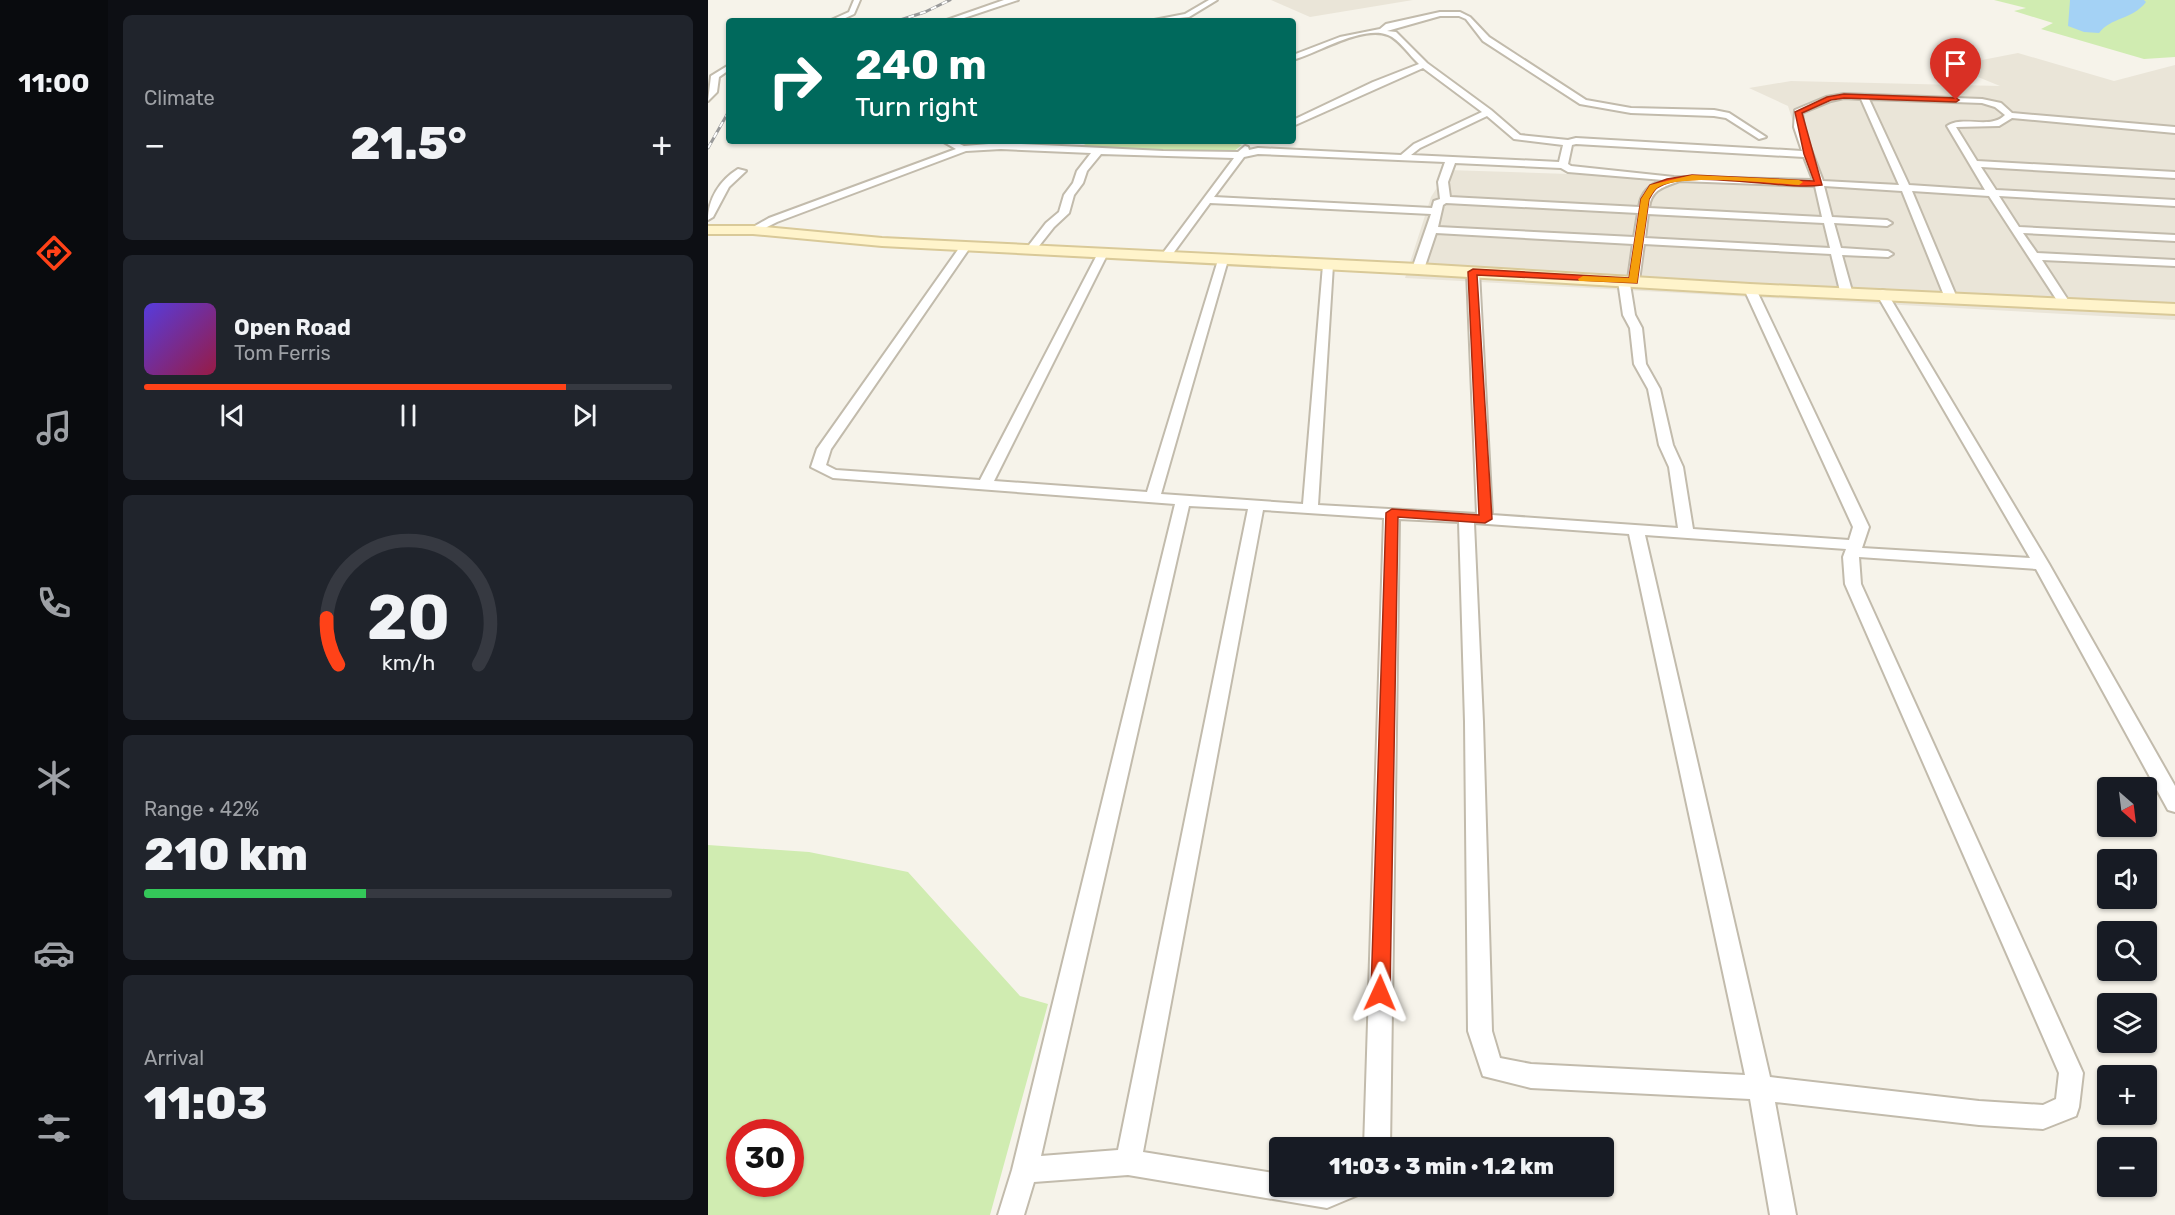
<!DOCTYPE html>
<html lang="en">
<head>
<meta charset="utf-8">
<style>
	:root { --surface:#171b24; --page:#20242c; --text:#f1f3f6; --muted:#9ea1a6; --line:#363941; --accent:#ff4218 }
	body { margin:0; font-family:Rubik,sans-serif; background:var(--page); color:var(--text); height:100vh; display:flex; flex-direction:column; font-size:22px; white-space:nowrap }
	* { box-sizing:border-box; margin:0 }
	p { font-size:20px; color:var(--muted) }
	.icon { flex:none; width:33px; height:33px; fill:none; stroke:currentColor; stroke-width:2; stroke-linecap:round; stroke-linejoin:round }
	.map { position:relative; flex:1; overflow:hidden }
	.sheet { display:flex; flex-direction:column; gap:15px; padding:15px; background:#0d0f14; width:600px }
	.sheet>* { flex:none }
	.top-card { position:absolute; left:18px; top:18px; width:570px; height:126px; border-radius:6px; box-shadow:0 2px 4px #0004; background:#00695c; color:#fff; overflow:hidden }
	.needle { width:39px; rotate:152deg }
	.buttons { position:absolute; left:1389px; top:777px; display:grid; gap:12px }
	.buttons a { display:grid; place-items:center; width:60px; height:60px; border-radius:6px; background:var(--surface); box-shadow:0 2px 4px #0004; font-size:30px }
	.speed { position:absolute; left:18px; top:1119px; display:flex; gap:12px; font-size:30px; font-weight:700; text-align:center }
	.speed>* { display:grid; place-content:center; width:78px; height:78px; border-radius:50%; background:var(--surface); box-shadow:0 2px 4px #0004; line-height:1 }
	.speed .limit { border:9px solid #d22; background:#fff; color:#111 }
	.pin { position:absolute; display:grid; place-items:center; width:51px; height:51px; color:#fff; margin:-62px -26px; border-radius:50% 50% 50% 0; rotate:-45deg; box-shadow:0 0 6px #0007 }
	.pin .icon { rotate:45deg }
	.me { position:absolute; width:66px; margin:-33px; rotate:1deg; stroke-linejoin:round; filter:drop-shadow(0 0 4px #0008) }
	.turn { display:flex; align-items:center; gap:21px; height:126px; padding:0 30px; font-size:27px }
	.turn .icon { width:78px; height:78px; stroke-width:2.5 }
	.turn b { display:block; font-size:42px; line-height:51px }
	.big { font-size:45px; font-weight:800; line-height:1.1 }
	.sheet .tile { flex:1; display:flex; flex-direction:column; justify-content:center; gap:9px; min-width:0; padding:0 21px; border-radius:9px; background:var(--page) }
	.sheet .dial { align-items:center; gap:0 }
	.dial svg { height:156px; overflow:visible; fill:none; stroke:var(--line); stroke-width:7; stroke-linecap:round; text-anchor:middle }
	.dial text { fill:var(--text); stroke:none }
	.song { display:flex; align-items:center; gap:18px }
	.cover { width:72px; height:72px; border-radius:9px; background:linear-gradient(135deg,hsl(250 70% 55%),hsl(340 70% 35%)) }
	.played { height:6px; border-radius:3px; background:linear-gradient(90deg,var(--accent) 80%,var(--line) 80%) }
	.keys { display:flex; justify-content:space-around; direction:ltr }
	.heat { display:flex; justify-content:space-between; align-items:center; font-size:33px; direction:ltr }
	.charge { height:9px; border-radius:4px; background:linear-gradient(90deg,#34c759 42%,var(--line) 0) }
	.trip { position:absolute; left:561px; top:1137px; width:345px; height:60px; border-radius:6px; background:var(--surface); box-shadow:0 2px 4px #0004; font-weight:800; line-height:60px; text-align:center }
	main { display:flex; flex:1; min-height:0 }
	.tab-bar { display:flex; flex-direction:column; width:108px; justify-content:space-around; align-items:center; background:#090b0e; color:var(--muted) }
	.tab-bar .icon { width:42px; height:42px }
	.tab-bar .active { color:var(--accent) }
	.tab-bar b { font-size:27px; color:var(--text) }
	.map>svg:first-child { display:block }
	.residential { fill:#eae5d8 }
	.green { fill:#d0ecb1; fill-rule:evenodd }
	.water { fill:#a4d2f5 }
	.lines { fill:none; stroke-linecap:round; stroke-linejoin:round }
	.street-casing { stroke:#c2bbac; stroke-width:4 }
	.secondary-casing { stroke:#d9c998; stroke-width:4 }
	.street { fill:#fff; fill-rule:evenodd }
	.secondary { fill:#fff4cb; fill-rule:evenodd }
	.rail-casing { stroke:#999; stroke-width:3 }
	.rail { stroke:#fff; stroke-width:2; stroke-dasharray:6; stroke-linecap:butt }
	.route { fill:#ff4218; stroke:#a62b10; stroke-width:1.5 }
	.slow { fill:#f59e0b }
</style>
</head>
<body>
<main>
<nav class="tab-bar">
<b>11:00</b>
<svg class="icon active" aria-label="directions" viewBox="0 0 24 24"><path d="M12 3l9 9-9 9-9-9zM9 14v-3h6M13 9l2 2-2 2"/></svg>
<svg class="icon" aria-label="music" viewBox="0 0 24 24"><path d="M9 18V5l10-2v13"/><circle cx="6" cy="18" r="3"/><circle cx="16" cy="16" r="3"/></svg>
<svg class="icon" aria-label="phone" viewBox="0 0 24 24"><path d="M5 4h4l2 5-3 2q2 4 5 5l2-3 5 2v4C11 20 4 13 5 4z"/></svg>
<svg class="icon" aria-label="climate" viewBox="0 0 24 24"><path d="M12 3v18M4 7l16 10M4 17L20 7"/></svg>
<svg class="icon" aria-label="car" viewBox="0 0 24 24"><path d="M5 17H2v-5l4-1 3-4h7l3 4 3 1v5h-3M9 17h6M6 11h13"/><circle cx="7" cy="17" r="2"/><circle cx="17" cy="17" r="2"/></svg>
<svg class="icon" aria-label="filters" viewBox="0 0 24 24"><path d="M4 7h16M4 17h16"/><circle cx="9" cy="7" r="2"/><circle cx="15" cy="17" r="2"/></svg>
</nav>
<section class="sheet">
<div class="tile"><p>Climate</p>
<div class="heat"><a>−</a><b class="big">21.5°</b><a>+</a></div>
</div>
<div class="tile">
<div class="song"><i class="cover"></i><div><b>Open Road</b><p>Tom Ferris</p></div></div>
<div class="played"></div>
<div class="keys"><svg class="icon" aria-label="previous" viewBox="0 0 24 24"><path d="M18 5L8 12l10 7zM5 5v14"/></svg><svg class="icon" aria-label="pause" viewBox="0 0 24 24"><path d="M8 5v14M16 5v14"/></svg><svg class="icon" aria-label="next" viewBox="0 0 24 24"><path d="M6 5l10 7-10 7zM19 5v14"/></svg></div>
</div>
<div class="tile dial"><svg viewBox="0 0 100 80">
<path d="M14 69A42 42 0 1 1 86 69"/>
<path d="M14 69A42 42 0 0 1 8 45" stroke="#ff4218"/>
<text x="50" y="56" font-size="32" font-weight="700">20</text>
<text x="50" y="72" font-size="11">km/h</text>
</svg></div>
<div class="tile"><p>Range · 42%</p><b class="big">210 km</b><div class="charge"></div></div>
<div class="tile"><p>Arrival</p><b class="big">11:03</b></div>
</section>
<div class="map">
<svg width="1467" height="1215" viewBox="0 0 1467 1215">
	<rect width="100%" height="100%" fill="#f6f3ea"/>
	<!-- residential -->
	<g class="residential">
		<polygon points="563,0 705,0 602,17"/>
		<polygon points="1310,53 1406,81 1467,65 1467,320 697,278 723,197 740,170 1104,182 1080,106 1041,88 1083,81 1292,86 1243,66"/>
	</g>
	<!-- green -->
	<g class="green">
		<polygon points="1286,0 1467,0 1467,57 1436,59 1333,29 1345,23 1306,11 1318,8"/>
		<polygon points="383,141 519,141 534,145 526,151 482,153 374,146"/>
		<path d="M0 845 101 852 200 872 312 996 340 1004 282 1215H0ZM32 1132H82V1184H32Z"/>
	</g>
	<!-- water -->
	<path class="water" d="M1362 0H1436L1438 2C1424 20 1403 17 1391 33L1376 32 1360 26Z"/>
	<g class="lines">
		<!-- street casing -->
		<g class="street-casing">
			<g id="street">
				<polygon points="146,0 152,0 146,14 131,21 121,21 141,12"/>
				<polygon points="296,0 310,0 247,21 236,21"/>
				<polygon points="501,0 509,0 481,17 441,21 477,14"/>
				<path d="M732 12H752L762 17 781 37 878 100 923 108 1006 110 1021 113 1058 137 1051 139 1018 118 1006 116 923 113 872 104 775 41 758 19 751 16H732L679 31 688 32 719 63 783 110 812 135 860 140 868 138 1094 151 1086 127 1087 110 1118 97 1136 94 1274 99 1293 103 1304 113 1467 127V133L1304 118 1291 126 1248 127 1269 161 1467 172V178L1273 167 1288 190 1467 200V206L1291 196 1311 227 1467 235V241L1315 233 1329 253 1467 260V266L1334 260 1362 303 1360 305H1352L1281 196 1204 191 1249 298 1243 301 1237 298 1194 191 1116 186 1124 217 1179 220 1184 223 1179 226 1126 223 1133 248 1180 251 1185 254 1180 257 1134 255 1144 291 1142 293 1138 294 1132 291 1123 254 936 244 931 281 922 284 927 315 934 328 938 364 952 389 965 445 975 467 985 529 1141 540 1145 527 1036 289 1042 286 1048 289 1161 527 1154 548 1322 558 1168 293 1174 290 1178 291 1341 564 1467 786V812L1460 810 1328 569 1151 557 1153 584 1375 1073 1371 1107 1368 1116 1335 1129 1271 1125 1067 1102 1088 1215H1062L1042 1099 823 1088 775 1076 760 1031 757 722 751 522 691 519 682 1148H656L676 518 555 510 435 1152 572 1174V1186H654L650 1195 619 1208 420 1175 326 1182 316 1215H290L304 1170 467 504 125 478 103 467 109 449 254 244 258 243 263 246 123 449 118 465 128 470 272 480 390 253 395 250 400 253 286 481 439 492 510 260 515 257 520 260 453 494 595 504 615 265 620 262 625 265 610 505 769 514 759 272 765 269 771 272 784 515 970 528 961 467 951 445 940 389 926 364 922 328 915 315 910 281 912 279H920L925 244 728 233 716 269 710 272 704 269 723 214 502 203 461 259 457 260 452 257 526 158 393 154 379 171 375 183 366 195 361 213 346 227 327 251 323 252 318 249 338 223 351 212 356 195 365 183 369 171 383 153 293 149 258 151 69 222 49 232 40 230 61 218 248 149 234 141H245L256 146 293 143 455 151 530 152 537 146 540 147 541 150 550 148 693 155 706 144 774 112 715 68 585 126V120L665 82 711 64C702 56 691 39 680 35 654 25 610 53 585 60V55L632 37 672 29 678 24ZM1136 98 1153 99 1191 185 1115 181 1097 134 1094 113 1123 101ZM1161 99 1274 103 1287 107 1297 115C1282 130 1256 115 1239 126L1277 190 1201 185ZM779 116 806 139 855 145 851 162 703 155 712 148ZM868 144 1096 157 1105 180 966 177 863 166 860 164 864 145ZM550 154 737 162 730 182 732 199 726 201 724 208 506 197 536 157ZM747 163 853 168 860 172 955 180C941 185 933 192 931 207L742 197 740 182ZM972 181 1107 186 1114 217 941 208C943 189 956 187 972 181ZM738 203 930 213 926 237 730 227 735 205ZM940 214 1116 223 1122 248 937 238ZM481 506 540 509 410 1150 333 1156ZM766 523 921 534 1037 1075 823 1064 792 1058 784 1031 775 722ZM937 535 1138 549 1135 557 1137 584 1351 1073 1348 1099 1335 1105 1271 1101 1062 1077Z"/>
				<polygon points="21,65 21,70 11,77 9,92 0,101 3,76"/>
				<path d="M30 169 38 171 21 187 5 217 0 220C0 199 12 180 30 169Z"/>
			</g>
		</g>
		<!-- secondary casing -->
		<g class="secondary-casing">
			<polygon id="secondary" points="0,226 45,226 174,238 710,264 1042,284 1467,304 1467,314 1042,294 710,274 174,246 45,234 0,234"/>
		</g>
		<!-- street -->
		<use href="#street" class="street"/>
		<!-- secondary -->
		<use href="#secondary" class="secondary"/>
		<!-- rail casing -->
		<g class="rail-casing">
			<g id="rail">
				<polyline points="189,21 217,12 242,0"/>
				<polyline points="0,148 21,111"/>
			</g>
		</g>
		<!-- rail -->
		<use href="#rail" class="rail"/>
	</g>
	<!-- route -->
	<path class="route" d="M1136 94 1248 98 1251 100 1248 102 1136 98 1123 100 1094 113 1114 185C1075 191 978 167 949 188 946 190 943 196 941 199L929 283 769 275 784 519 777 523 690 517 682 993 679 999 672 1001 666 999 663 993 678 513 684 509 771 515 760 272 765 269 921 278 933 199 942 185 959 179 984 175 1106 181 1096 154 1087 112 1119 97Z"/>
	<!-- slow -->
	<path class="slow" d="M984 175 1091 180 1095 182 1091 185C1064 183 969 173 949 188 946 190 943 196 941 199L929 283 871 281 870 279 875 276 921 278 933 199 942 185Z"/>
</svg>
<div class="buttons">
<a><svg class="needle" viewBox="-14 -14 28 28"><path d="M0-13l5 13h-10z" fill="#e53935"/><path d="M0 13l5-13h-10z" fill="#9ea1a6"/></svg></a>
<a><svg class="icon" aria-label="sound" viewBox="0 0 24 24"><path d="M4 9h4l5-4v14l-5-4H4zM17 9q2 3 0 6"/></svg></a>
<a><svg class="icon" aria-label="search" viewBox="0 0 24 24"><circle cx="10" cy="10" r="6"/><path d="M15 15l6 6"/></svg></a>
<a><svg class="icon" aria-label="layers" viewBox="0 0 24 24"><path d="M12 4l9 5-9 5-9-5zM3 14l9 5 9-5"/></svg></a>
<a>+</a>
<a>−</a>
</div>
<div class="speed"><div class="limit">30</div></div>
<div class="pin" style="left:1248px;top:100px;background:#d93025"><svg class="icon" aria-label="arrive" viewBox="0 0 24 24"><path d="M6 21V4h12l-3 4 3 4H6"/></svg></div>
<svg class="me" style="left:672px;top:993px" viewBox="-20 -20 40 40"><path d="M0-17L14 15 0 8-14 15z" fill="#ff4218" stroke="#fff" stroke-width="4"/></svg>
<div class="trip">11:03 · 3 min · 1.2 km</div>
<div class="top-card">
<div class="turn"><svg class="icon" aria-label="right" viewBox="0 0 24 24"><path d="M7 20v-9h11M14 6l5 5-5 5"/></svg><div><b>240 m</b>Turn right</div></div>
</div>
</div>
</main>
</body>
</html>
